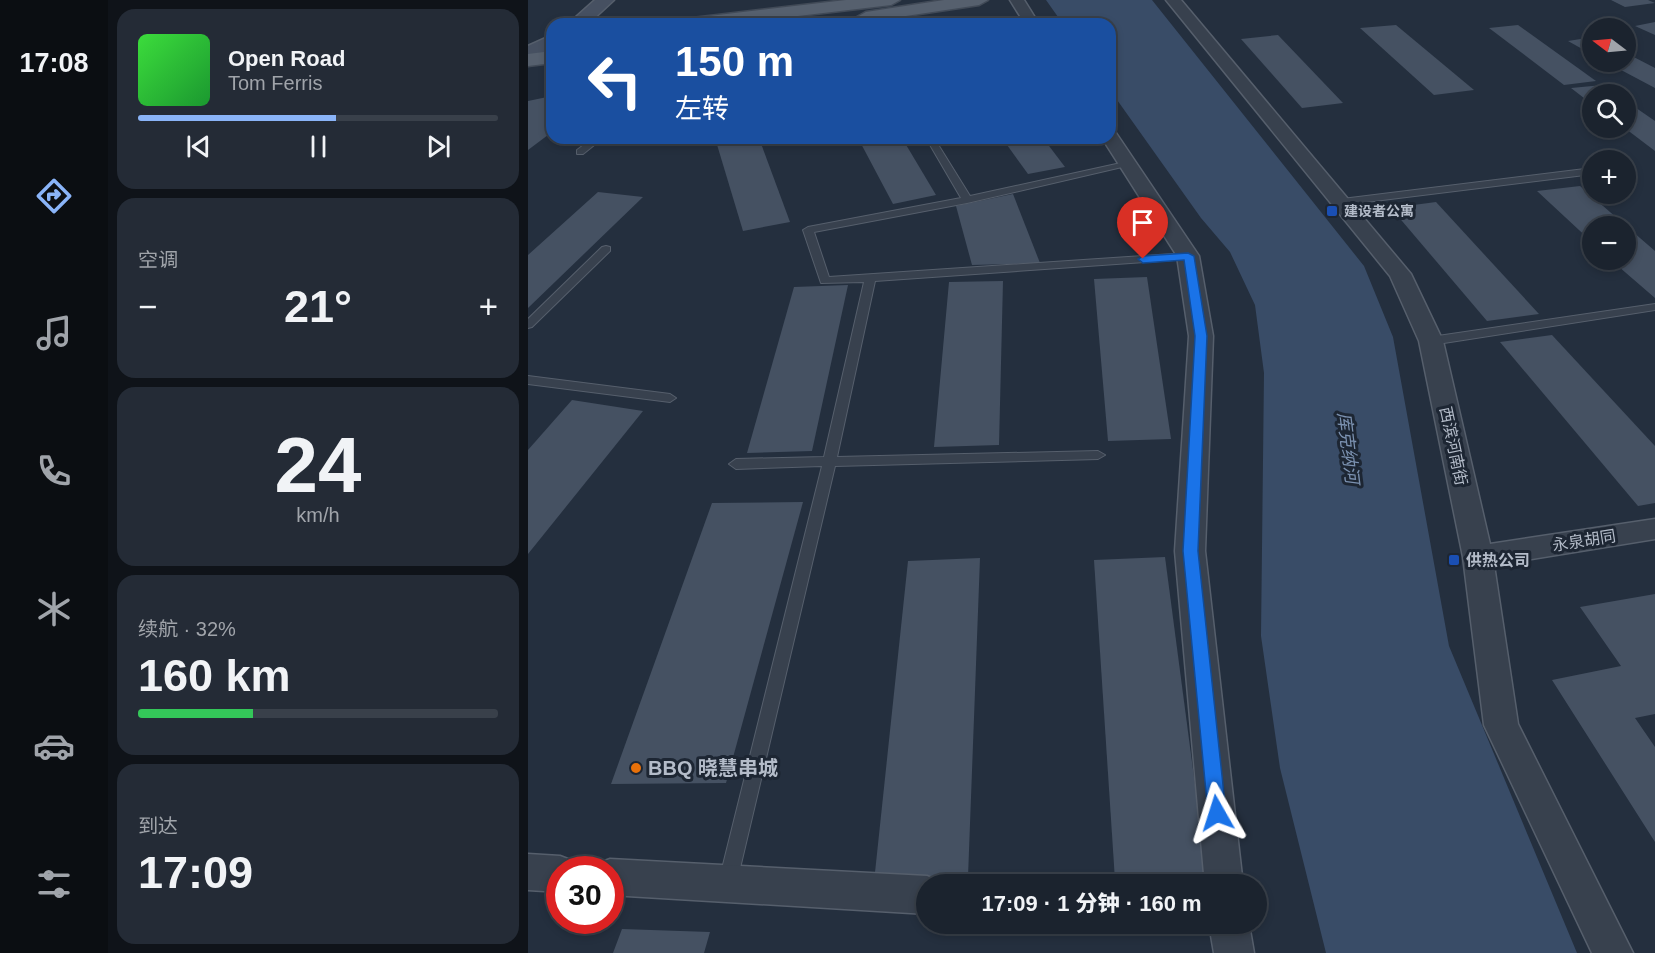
<!DOCTYPE html>
<html lang="zh">
<head>
<meta charset="utf-8">
<style>
	:root { --surface:#1b232e; --page:#242b36; --text:#f1f3f6; --muted:#a0a4aa; --line:#39404a; --accent:#8ab4f8 }
	body { margin:0; font-family:Helvetica,"Noto Sans SC",sans-serif; background:var(--page); color:var(--text); height:100vh; display:flex; flex-direction:column; font-size:22px; white-space:nowrap }
	* { box-sizing:border-box; margin:0 }
	p { font-size:20px; color:var(--muted) }
	.icon { flex:none; width:33px; height:33px; fill:none; stroke:currentColor; stroke-width:2; stroke-linecap:round; stroke-linejoin:round }
	.map { position:relative; flex:1; overflow:hidden }
	.drawer { display:flex; flex-direction:column; gap:9px; padding:9px; background:#0f1319; width:420px }
	.drawer>* { flex:none }
	.top-card { position:absolute; left:18px; top:18px; width:570px; height:126px; border-radius:18px; box-shadow:0 3px 9px #0003,0 0 0 2px var(--line); background:#1a4fa0; color:#fff; overflow:hidden }
	.needle { width:39px; rotate:286deg }
	.controls { position:absolute; left:1054px; top:18px; display:grid; gap:12px }
	.controls a { display:grid; place-items:center; width:54px; height:54px; border-radius:50%; background:var(--surface); box-shadow:0 3px 9px #0003,0 0 0 2px var(--line); font-size:30px }
	.speed { position:absolute; left:18px; top:856px; display:flex; gap:12px; font-size:30px; font-weight:700; text-align:center }
	.speed>* { display:grid; place-content:center; width:78px; height:78px; border-radius:50%; background:var(--surface); box-shadow:0 3px 9px #0003,0 0 0 2px var(--line); line-height:1 }
	.speed .limit { border:9px solid #d22; background:#fff; color:#111 }
	.pin { position:absolute; display:grid; place-items:center; width:51px; height:51px; color:#fff; margin:-62px -26px; border-radius:50% 50% 50% 0; rotate:-45deg; box-shadow:0 0 6px #0007 }
	.pin .icon { rotate:45deg }
	.me { position:absolute; width:66px; margin:-33px; rotate:354deg; stroke-linejoin:round; filter:drop-shadow(0 0 4px #0008) }
	.turn { display:flex; align-items:center; gap:21px; height:126px; padding:0 30px; font-size:27px }
	.turn .icon { width:78px; height:78px; stroke-width:2.5 }
	.turn b { display:block; font-size:42px; line-height:51px }
	.big { font-size:45px; font-weight:800; line-height:1.1 }
	.drawer .tile { flex:1; display:flex; flex-direction:column; justify-content:center; gap:9px; min-width:0; padding:0 21px; border-radius:18px; background:var(--page) }
	.drawer .dial { align-items:center; gap:0 }
	.dial b { font-size:78px; line-height:1 }
	.song { display:flex; align-items:center; gap:18px }
	.cover { width:72px; height:72px; border-radius:9px; background:linear-gradient(135deg,hsl(120 70% 55%),hsl(130 70% 35%)) }
	.played { height:6px; border-radius:3px; background:linear-gradient(90deg,var(--accent) 55%,var(--line) 55%) }
	.keys { display:flex; justify-content:space-around; direction:ltr }
	.heat { display:flex; justify-content:space-between; align-items:center; font-size:33px; direction:ltr }
	.charge { height:9px; border-radius:4px; background:linear-gradient(90deg,#34c759 32%,var(--line) 0) }
	.trip { position:absolute; left:388px; top:874px; width:351px; height:60px; border-radius:30px; background:var(--surface); box-shadow:0 3px 9px #0003,0 0 0 2px var(--line); font-weight:800; line-height:60px; text-align:center }
	main { display:flex; flex:1; min-height:0 }
	.tabs { display:flex; flex-direction:column; width:108px; justify-content:space-around; align-items:center; background:#0b0e12; color:var(--muted) }
	.tabs .icon { width:42px; height:42px }
	.tabs .current { color:var(--accent) }
	.tabs b { font-size:27px; color:var(--text) }
	.map>svg:first-child { display:block }
	.water { fill:#394c67 }
	.building { fill:#455162 }
	.lines { fill:none; stroke-linecap:round; stroke-linejoin:round }
	.lane-casing { stroke:#565f6c; stroke-width:2 }
	.street-casing { stroke:#565f6c; stroke-width:3 }
	.secondary-casing { stroke:#565f6c; stroke-width:3 }
	.primary-casing { stroke:#414a57; stroke-width:3 }
	.lane { fill:#38414e; fill-rule:evenodd }
	.street { fill:#38414e; fill-rule:evenodd }
	.secondary { fill:#465061; fill-rule:evenodd }
	.primary { fill:#56606e; fill-rule:evenodd }
	.route { fill:#1a73e8; stroke:#114b97; stroke-width:1.5 }
	.transit-dot { fill:#1a4fb4; stroke:#1d2633; stroke-width:2 }
	.food-dot { fill:#e8710a; stroke:#1d2633; stroke-width:2 }
	.labels { text-anchor:middle; stroke-width:6; stroke-linejoin:round; paint-order:stroke }
	.far-poi-label { font-size:14px; font-weight:bold; fill:#b4bcc9; stroke:#1d2633; text-anchor:start }
	.street-label { font-size:16px; fill:#b4bcc9; stroke:#1d2633 }
	.poi-label { font-size:16px; font-weight:bold; fill:#b4bcc9; stroke:#1d2633; text-anchor:start }
	.water-label { font-size:18px; font-style:italic; fill:#7c92b1; stroke:#1d2633 }
	.near-poi-label { font-size:20px; font-weight:bold; fill:#b4bcc9; stroke:#1d2633; text-anchor:start }
</style>
</head>
<body>
<main>
<nav class="tabs">
<b>17:08</b>
<svg class="icon current" aria-label="directions" viewBox="0 0 24 24"><path d="M12 3l9 9-9 9-9-9zM9 14v-3h6M13 9l2 2-2 2"/></svg>
<svg class="icon" aria-label="music" viewBox="0 0 24 24"><path d="M9 18V5l10-2v13"/><circle cx="6" cy="18" r="3"/><circle cx="16" cy="16" r="3"/></svg>
<svg class="icon" aria-label="phone" viewBox="0 0 24 24"><path d="M5 4h4l2 5-3 2q2 4 5 5l2-3 5 2v4C11 20 4 13 5 4z"/></svg>
<svg class="icon" aria-label="climate" viewBox="0 0 24 24"><path d="M12 3v18M4 7l16 10M4 17L20 7"/></svg>
<svg class="icon" aria-label="car" viewBox="0 0 24 24"><path d="M5 17H2v-5l4-1 3-4h7l3 4 3 1v5h-3M9 17h6M6 11h13"/><circle cx="7" cy="17" r="2"/><circle cx="17" cy="17" r="2"/></svg>
<svg class="icon" aria-label="filters" viewBox="0 0 24 24"><path d="M4 7h16M4 17h16"/><circle cx="9" cy="7" r="2"/><circle cx="15" cy="17" r="2"/></svg>
</nav>
<section class="drawer">
<div class="tile">
<div class="song"><i class="cover"></i><div><b>Open Road</b><p>Tom Ferris</p></div></div>
<div class="played"></div>
<div class="keys"><svg class="icon" aria-label="previous" viewBox="0 0 24 24"><path d="M18 5L8 12l10 7zM5 5v14"/></svg><svg class="icon" aria-label="pause" viewBox="0 0 24 24"><path d="M8 5v14M16 5v14"/></svg><svg class="icon" aria-label="next" viewBox="0 0 24 24"><path d="M6 5l10 7-10 7zM19 5v14"/></svg></div>
</div>
<div class="tile"><p>空调</p>
<div class="heat"><a>−</a><b class="big">21°</b><a>+</a></div>
</div>
<div class="tile dial"><b>24</b><p>km/h</p></div>
<div class="tile"><p>续航 · 32%</p><b class="big">160 km</b><div class="charge"></div></div>
<div class="tile"><p>到达</p><b class="big">17:09</b></div>
</section>
<div class="map">
<svg width="1127" height="953" viewBox="0 0 1127 953">
	<rect width="100%" height="100%" fill="#242f3e"/>
	<!-- water -->
	<polygon class="water" points="518,0 624,0 836,266 865,337 921,646 1049,953 798,953 752,768 733,636 736,373 727,305 702,252 673,218 582,90 582,24 535,24"/>
	<!-- building -->
	<g class="building">
		<polygon points="1083,0 1120,0 1127,3 1097,7"/>
		<polygon points="1127,22 1127,35 1107,26"/>
		<polygon points="868,25 946,90 906,95 832,28"/>
		<polygon points="990,25 1068,81 1036,85 961,28"/>
		<polygon points="750,35 815,103 774,108 713,39"/>
		<polygon points="1065,37 1065,55 1040,41"/>
		<polygon points="1098,53 1127,68 1127,88 1078,62 1098,62"/>
		<polygon points="1075,85 1089,94 1065,94 1065,105 1043,88"/>
		<polygon points="24,96 24,132 0,150 0,101"/>
		<polygon points="1098,101 1127,121 1127,151 1098,129"/>
		<polygon points="187,138 231,138 262,222 215,231"/>
		<polygon points="330,138 374,138 408,195 365,204"/>
		<polygon points="474,138 515,138 537,167 500,174"/>
		<polygon points="1052,186 1127,251 1127,298 1083,260 1098,260 1098,226 1065,226 1065,243 1009,191"/>
		<polygon points="70,192 115,197 0,308 0,255"/>
		<polygon points="485,194 512,263 444,265 428,206"/>
		<polygon points="908,202 1011,314 959,321 863,208"/>
		<polygon points="619,277 643,439 580,441 566,279"/>
		<polygon points="475,281 471,445 406,447 421,282"/>
		<polygon points="320,285 284,451 219,453 266,287"/>
		<polygon points="1024,335 1127,446 1127,503 1110,506 972,342"/>
		<polygon points="44,400 115,411 0,554 0,450"/>
		<polygon points="275,502 198,783 83,784 184,503"/>
		<polygon points="637,557 679,876 587,880 566,560"/>
		<polygon points="452,558 440,877 346,882 380,561"/>
		<polygon points="1127,594 1127,714 1107,718 1127,747 1127,842 1024,680 1093,666 1052,607"/>
		<polygon points="94,929 182,932 176,953 85,953"/>
	</g>
	<g class="lines">
		<!-- lane casing -->
		<g class="lane-casing">
			<g id="lane">
				<polygon points="65,138 75,138 55,154 49,154 49,150"/>
				<polygon points="398,138 406,138 442,196 602,161 607,164 439,203 286,232 301,277 660,253 665,256 660,259 347,281 309,457 570,451 577,455 570,459 307,466 209,881 207,888 200,890 193,888 191,881 294,466 208,469 201,464 208,459 296,457 336,282 293,283 275,230 280,227 433,198"/>
				<polygon points="1065,168 1065,174 814,205 809,202 814,199"/>
				<polygon points="78,246 82,247 82,251 4,327 0,328 0,319 74,247"/>
				<polygon points="1127,304 1127,310 903,345 897,341 903,337"/>
				<polygon points="0,376 142,394 148,398 142,402 0,384"/>
			</g>
		</g>
		<!-- street casing -->
		<g class="street-casing">
			<g id="street">
				<polygon points="482,0 496,0 511,24 497,24"/>
				<polygon points="638,0 653,0 883,274 915,341 962,544 1127,519 1127,539 966,565 990,724 1105,953 1064,953 956,725 935,557 891,341 862,276"/>
				<polygon points="582,132 588,133 671,256 685,336 677,551 715,885 677,885 647,551 661,336 649,256 574,138 582,138"/>
				<polygon points="0,854 32,856 45,861 49,870 32,870 32,892 0,890"/>
				<polygon points="82,859 399,876 413,882 414,885 399,885 399,914 82,895 82,870 66,870 69,864"/>
				<polygon points="681,924 721,924 726,953 686,953"/>
			</g>
		</g>
		<!-- secondary casing -->
		<g class="secondary-casing">
			<g id="secondary">
				<polygon points="67,0 86,0 60,24 40,24"/>
				<polygon points="24,35 24,49 0,60 0,46"/>
			</g>
		</g>
		<!-- primary casing -->
		<g class="primary-casing">
			<g id="primary">
				<polygon points="318,0 372,0 363,5 202,24 147,24 156,19"/>
				<polygon points="416,0 460,0 451,5 338,22 329,17 338,12"/>
				<polygon points="24,51 24,63 0,66 0,54"/>
			</g>
		</g>
		<!-- lane -->
		<use href="#lane" class="lane"/>
		<!-- street -->
		<use href="#street" class="street"/>
		<!-- secondary -->
		<use href="#secondary" class="secondary"/>
		<!-- primary -->
		<use href="#primary" class="primary"/>
	</g>
	<!-- route -->
	<polygon class="route" points="660,253 666,256 679,336 670,551 698,813 695,819 689,822 682,819 680,813 655,551 667,336 656,260 615,263 610,259 615,256"/>
	<!-- markers -->
	<g class="transit-dot">
		<rect x="798" y="205" width="12" height="12" rx="3"/>
		<rect x="920" y="554" width="12" height="12" rx="3"/>
	</g>
	<circle class="food-dot" cx="108" cy="768" r="6"/>
	<g class="labels">
		<!-- far-poi labels -->
		<g class="far-poi-label">
			<text x="816" y="216">建设者公寓</text>
		</g>
		<!-- street labels -->
		<g class="street-label">
			<text transform="translate(926 446) rotate(78)" y="6">西滨河南街</text>
			<text transform="translate(1056 540) rotate(-9)" y="6">永泉胡同</text>
		</g>
		<!-- poi labels -->
		<g class="poi-label">
			<text x="938" y="566">供热公司</text>
		</g>
		<!-- water labels -->
		<g class="water-label">
			<text transform="translate(820 448) rotate(83)" y="6">库克纳河</text>
		</g>
		<!-- near-poi labels -->
		<g class="near-poi-label">
			<text x="120" y="775">BBQ 晓慧串城</text>
		</g>
	</g>
</svg>
<div class="controls">
<a><svg class="needle" viewBox="-14 -14 28 28"><path d="M0-13l5 13h-10z" fill="#e53935"/><path d="M0 13l5-13h-10z" fill="#a0a4aa"/></svg></a>
<a><svg class="icon" aria-label="search" viewBox="0 0 24 24"><circle cx="10" cy="10" r="6"/><path d="M15 15l6 6"/></svg></a>
<a>+</a>
<a>−</a>
</div>
<div class="speed"><div class="limit">30</div></div>
<div class="pin" style="left:615px;top:259px;background:#d93025"><svg class="icon" aria-label="arrive" viewBox="0 0 24 24"><path d="M6 21V4h12l-3 4 3 4H6"/></svg></div>
<svg class="me" style="left:689px;top:813px" viewBox="-20 -20 40 40"><path d="M0-17L14 15 0 8-14 15z" fill="#1a73e8" stroke="#fff" stroke-width="4"/></svg>
<div class="trip">17:09 · 1 分钟 · 160 m</div>
<div class="top-card">
<div class="turn"><svg class="icon" aria-label="left" viewBox="0 0 24 24"><path d="M17 20v-9H6M10 6l-5 5 5 5"/></svg><div><b>150 m</b>左转</div></div>
</div>
</div>
</main>
</body>
</html>
